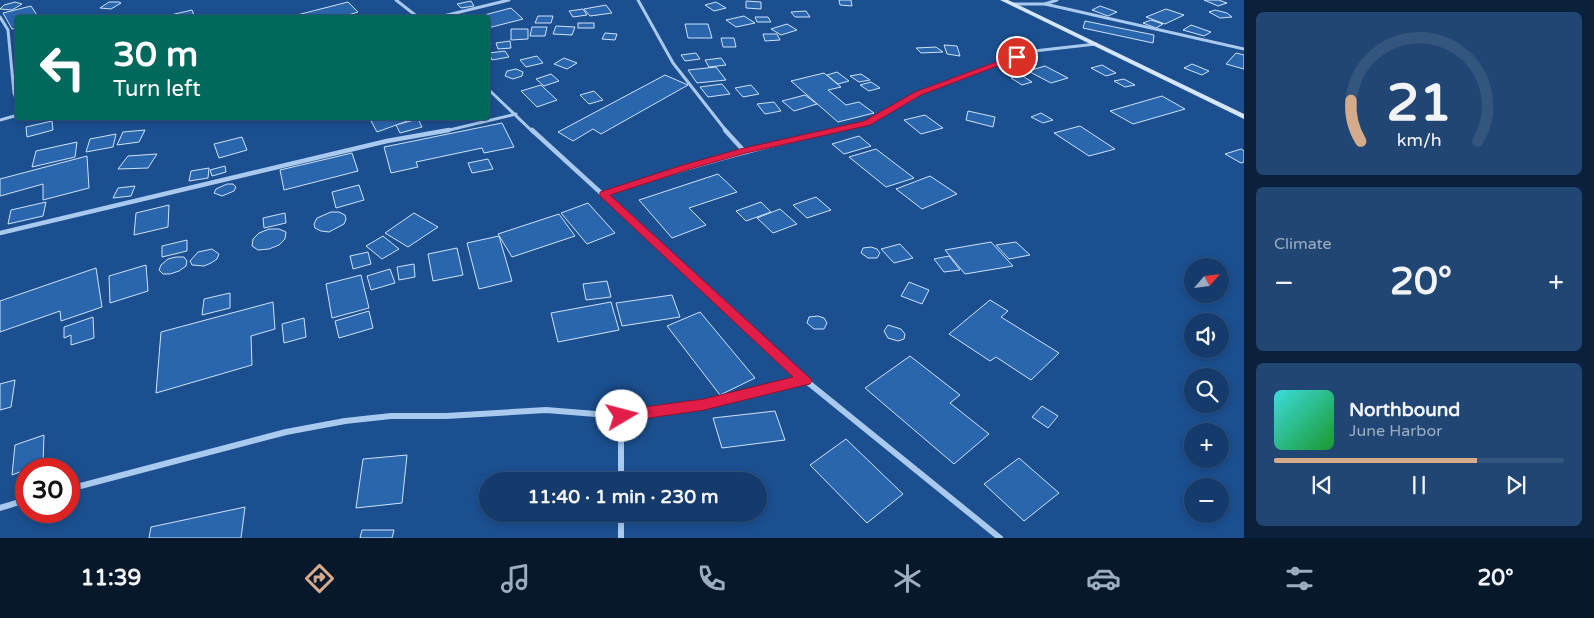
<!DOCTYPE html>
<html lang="en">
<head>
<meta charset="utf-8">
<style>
	:root { --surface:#143b6b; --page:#214673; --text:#f1f3f6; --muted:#9dadc1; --line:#33557e; --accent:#d6ab8b }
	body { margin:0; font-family:"Varela Round",sans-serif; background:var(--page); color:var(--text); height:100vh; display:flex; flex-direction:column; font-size:19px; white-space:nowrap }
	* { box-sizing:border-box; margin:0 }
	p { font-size:16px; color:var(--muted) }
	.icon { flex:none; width:28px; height:28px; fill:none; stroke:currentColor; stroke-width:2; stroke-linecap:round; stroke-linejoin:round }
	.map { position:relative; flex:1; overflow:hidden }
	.panel { display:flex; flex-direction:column; gap:12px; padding:12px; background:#0b203b; width:350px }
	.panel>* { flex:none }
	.banner { position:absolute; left:15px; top:15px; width:475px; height:105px; border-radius:5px; box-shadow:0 2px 8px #0003,0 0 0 1px var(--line); background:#00695c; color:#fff; overflow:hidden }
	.needle { width:32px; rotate:62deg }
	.controls { position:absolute; left:1184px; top:258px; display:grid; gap:10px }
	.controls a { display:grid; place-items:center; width:45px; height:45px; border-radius:50%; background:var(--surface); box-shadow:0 2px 8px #0003,0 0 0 1px var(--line); font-size:25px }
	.speed { position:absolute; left:15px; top:458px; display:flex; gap:10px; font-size:25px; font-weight:700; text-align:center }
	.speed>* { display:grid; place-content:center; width:65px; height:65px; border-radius:50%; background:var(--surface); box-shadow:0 2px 8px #0003,0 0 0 1px var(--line); line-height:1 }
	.speed .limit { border:8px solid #d22; background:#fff; color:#111 }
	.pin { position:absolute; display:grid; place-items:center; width:42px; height:42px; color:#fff; margin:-21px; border:2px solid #fff; border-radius:50%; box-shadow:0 1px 5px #0007 }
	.me { position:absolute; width:55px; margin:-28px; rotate:82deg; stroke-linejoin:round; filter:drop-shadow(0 0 4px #0008) }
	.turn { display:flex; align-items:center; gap:18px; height:105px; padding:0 15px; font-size:22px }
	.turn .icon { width:65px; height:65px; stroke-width:2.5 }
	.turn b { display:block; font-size:35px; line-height:42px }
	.big { font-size:38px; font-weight:800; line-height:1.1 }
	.panel .tile { flex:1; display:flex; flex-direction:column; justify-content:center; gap:8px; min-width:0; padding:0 18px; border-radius:8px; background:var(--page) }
	.panel .dial { align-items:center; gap:0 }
	.dial svg { height:130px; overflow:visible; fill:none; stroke:var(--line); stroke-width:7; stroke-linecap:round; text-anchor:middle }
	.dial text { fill:var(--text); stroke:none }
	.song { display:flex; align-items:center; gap:15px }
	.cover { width:60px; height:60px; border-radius:8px; background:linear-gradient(135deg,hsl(180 70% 55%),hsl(130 70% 35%)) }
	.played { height:5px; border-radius:2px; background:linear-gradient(90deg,var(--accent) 70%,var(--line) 70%) }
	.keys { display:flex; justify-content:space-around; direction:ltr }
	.heat { display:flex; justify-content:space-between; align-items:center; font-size:28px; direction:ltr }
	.trip { position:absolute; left:479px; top:472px; width:288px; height:50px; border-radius:25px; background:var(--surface); box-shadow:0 2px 8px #0003,0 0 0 1px var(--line); font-weight:800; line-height:50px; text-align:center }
	.dock { display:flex; height:80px; justify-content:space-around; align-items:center; background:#08182b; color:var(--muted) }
	.dock .icon { width:35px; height:35px }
	.dock .on { color:var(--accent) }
	.dock b { font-size:22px; color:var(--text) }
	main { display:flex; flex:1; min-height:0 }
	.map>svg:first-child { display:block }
	.building { fill:#2a66ad; stroke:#cfe3fa }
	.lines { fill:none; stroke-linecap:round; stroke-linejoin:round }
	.street-far2 { stroke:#a9c9ee; stroke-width:3 }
	.street-far1 { stroke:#a9c9ee; stroke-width:4.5 }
	.street { stroke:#a9c9ee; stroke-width:6 }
	.secondary { fill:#d6e6fa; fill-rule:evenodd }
	.route { fill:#e11d48; stroke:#92132f }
</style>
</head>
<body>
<main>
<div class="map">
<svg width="1244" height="538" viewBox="0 0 1244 538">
	<rect width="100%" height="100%" fill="#1b4f8f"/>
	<!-- building -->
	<g class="building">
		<polygon points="839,0 851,0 852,6 840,5"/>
		<polygon points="1204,0 1219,0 1227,3 1218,6"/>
		<polygon points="471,1 474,6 461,8 457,4"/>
		<polygon points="746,1 761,2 761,9 746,8"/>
		<polygon points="15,2 22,4 12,10 0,9 4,5"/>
		<polygon points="109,2 119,2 121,3 111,9 100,8"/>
		<polygon points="348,2 358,12 339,18 299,18 297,15"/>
		<polygon points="716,2 726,8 714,11 705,5"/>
		<polygon points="606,5 612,13 590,16 584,9"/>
		<polygon points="31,6 39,18 18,18 18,28 12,29 3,13"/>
		<polygon points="1100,6 1117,12 1108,16 1092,10"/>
		<polygon points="511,8 523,19 488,28 488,18 473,18"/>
		<polygon points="583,9 587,15 573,17 569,11"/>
		<polygon points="1166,9 1184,15 1165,24 1146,17"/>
		<polygon points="192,10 195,18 166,18 166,16"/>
		<polygon points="1215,10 1227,13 1232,17 1220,18 1209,12"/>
		<polygon points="806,11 810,17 795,17 791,12"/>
		<polygon points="538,16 553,16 551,23 535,23"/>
		<polygon points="744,16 755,23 736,27 726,20"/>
		<polygon points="755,17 768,17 771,22 757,22"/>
		<polygon points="1151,20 1163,24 1156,28 1143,23"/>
		<polygon points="1085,21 1154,35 1153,43 1083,28"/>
		<rect x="578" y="23" width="16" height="5"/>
		<polygon points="685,24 708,24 712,38 688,38"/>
		<polygon points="787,24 797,30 781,35 771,29"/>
		<polygon points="1191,25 1211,32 1204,36 1183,30"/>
		<polygon points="556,26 575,27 572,35 553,34"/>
		<polygon points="532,27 547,27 545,36 530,36"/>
		<polygon points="511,29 528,29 528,39 511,40"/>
		<polygon points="605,33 617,34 615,40 602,39"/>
		<polygon points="763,34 777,34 780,40 765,41"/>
		<polygon points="721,38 734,38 736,47 723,47"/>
		<polygon points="510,41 511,48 498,49 496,43"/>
		<polygon points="944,45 957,46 960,56 947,54"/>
		<polygon points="936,47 943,52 921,53 916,48"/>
		<polygon points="505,51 509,57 492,60 489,53"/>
		<polygon points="696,53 700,59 685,61 681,55"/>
		<polygon points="1236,53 1244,55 1244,69 1226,64"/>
		<polygon points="537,56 543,63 526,67 520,60"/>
		<polygon points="564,58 577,63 567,69 554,64"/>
		<polygon points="721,58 726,65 709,67 705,60"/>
		<polygon points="1192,64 1209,71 1202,75 1184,68"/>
		<polygon points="1102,65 1116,73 1106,76 1091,68"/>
		<polygon points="1045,66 1068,78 1051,83 1028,71"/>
		<polygon points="716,67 726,80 697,83 688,70"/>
		<polygon points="516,69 523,72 522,76 513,79 505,76 507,71"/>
		<polygon points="837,72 849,81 838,84 827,75"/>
		<polygon points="824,73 841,87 828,90 846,105 859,102 874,113 838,122 791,81"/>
		<polygon points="551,74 559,81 544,86 536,79"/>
		<polygon points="861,74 870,80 859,82 850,76"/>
		<polygon points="665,75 688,85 601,134 593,129 573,141 558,132"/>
		<polygon points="1021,75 1032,82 1022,85 1011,78"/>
		<polygon points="1124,79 1135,85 1125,87 1114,81"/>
		<polygon points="871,82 880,88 869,91 860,85"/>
		<polygon points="722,84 730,94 708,97 700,87"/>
		<polygon points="541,85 557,100 537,107 521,91"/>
		<polygon points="751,85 759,94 743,97 735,88"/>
		<polygon points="594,91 603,100 589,104 580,95"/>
		<polygon points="805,95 817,104 794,111 782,101"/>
		<polygon points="1162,96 1185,109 1133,124 1110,111"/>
		<polygon points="774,102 781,111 765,114 757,104"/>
		<polygon points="968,111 995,117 993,127 966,120"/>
		<polygon points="1041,113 1053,120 1043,123 1031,117"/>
		<polygon points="925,115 943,128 921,134 904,120"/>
		<polygon points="385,118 408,118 410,120 377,132 371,121"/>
		<polygon points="418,119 422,127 400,133 396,125"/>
		<polygon points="52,121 53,130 27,137 26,127"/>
		<polygon points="502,123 514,147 484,153 482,148 416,162 418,167 391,173 384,147"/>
		<polygon points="1080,126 1115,149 1089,156 1054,133"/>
		<polygon points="145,130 139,142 117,145 123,132"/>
		<polygon points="116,134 113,147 86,152 90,139"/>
		<polygon points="859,136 871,146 844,154 832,144"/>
		<polygon points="242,137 247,150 219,158 214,144"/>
		<polygon points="77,142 75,157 32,167 36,151"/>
		<polygon points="876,149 914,178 886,187 849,157"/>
		<polygon points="1241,149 1244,151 1244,162 1241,163 1225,154"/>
		<polygon points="352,153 358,171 284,190 280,170"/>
		<polygon points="157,154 148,168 118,169 128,156"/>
		<polygon points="87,156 89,188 43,200 43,184 0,196 0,179"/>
		<polygon points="488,159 493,169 472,173 468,163"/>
		<polygon points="225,166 226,172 212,176 210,170"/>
		<polygon points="209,168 208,178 189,181 191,171"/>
		<polygon points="718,174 737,192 689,208 706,225 672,238 639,200"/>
		<polygon points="930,176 957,194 922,209 896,189"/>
		<polygon points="227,184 233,184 236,187 234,191 222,196 214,193 216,189"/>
		<polygon points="359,185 364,200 336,208 332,192"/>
		<polygon points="135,186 131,196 113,198 118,188"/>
		<polygon points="816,197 831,210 807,218 793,205"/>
		<polygon points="46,202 43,216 8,224 11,210"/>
		<polygon points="761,202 771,212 746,221 736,211"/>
		<polygon points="588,203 615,233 587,244 561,213"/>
		<polygon points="169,205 168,227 134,235 136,213"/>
		<polygon points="780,209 797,224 773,233 757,218"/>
		<polygon points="331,212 339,212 345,215 346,219 344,224 329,232 321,231 315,228 314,224 317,218"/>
		<polygon points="285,213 286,223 264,228 263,218"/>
		<polygon points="414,213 438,227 408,247 385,233"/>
		<polygon points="559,214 575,236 512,257 498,234"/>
		<polygon points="269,229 279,229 286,232 285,239 279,245 269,249 258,250 252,246 253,239 259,233"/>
		<polygon points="383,236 399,249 382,259 366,246"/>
		<polygon points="499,236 512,281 479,289 467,243"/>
		<polygon points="187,240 187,251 162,257 162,246"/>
		<polygon points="991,242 1013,266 965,274 945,250"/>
		<polygon points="1016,242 1030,255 1009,259 996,245"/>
		<polygon points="900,244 913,258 894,263 881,249"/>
		<polygon points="871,247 877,249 880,253 877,258 868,258 861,253 863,248"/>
		<polygon points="457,248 463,275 433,281 428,254"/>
		<polygon points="212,249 219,254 217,259 211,263 204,266 192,265 190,261 198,252"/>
		<polygon points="368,252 371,264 353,269 350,256"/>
		<polygon points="949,256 960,270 944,272 934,259"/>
		<polygon points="176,257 184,257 187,261 186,266 179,271 170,274 163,274 159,270 161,265 168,259"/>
		<polygon points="414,264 415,277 399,280 397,267"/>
		<polygon points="146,265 148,291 110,303 109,276"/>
		<polygon points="96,268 102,307 61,321 60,311 0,332 0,301"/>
		<polygon points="390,269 395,283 371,290 367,276"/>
		<polygon points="361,275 369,308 332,318 326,284"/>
		<polygon points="607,281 611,297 586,300 583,284"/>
		<polygon points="909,282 929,290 922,304 901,296"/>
		<polygon points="230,293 230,308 202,315 204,299"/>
		<polygon points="672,295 680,317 622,326 616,303"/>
		<polygon points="990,300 1008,311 1001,317 1059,353 1031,380 996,357 990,361 949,334"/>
		<polygon points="273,302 275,329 251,336 252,365 156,393 161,332"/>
		<polygon points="611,302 619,330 558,342 551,313"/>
		<polygon points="369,311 373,328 339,338 335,321"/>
		<polygon points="700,312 755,378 720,395 667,326"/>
		<polygon points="818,316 824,318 827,323 824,329 814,329 807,323 809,317"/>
		<polygon points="93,317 94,338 71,345 71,335 64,338 64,327"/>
		<polygon points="304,318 306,337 284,343 282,324"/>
		<polygon points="888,325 901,329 905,334 904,339 898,341 888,338 884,331"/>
		<polygon points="910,356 960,395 950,403 989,434 954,464 865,388"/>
		<polygon points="15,380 11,407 0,410 0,384"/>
		<polygon points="1042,406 1058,416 1048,428 1032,417"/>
		<polygon points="775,411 785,440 722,448 713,418"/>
		<polygon points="44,435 43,463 12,475 15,445"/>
		<polygon points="846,439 903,494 867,523 810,465"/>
		<polygon points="407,455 402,503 356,508 363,459"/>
		<polygon points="1019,458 1059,493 1024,521 984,484"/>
		<polygon points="245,507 241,538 149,538 151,527"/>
		<polygon points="362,530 394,530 392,538 360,538"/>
	</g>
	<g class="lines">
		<!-- street-far2 -->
		<g class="street-far2">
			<polyline points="396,0 419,18"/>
			<polyline points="638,0 673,63 727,132"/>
			<polyline points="1012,4 1045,4 1244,49"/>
			<polyline points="1045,4 1057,0"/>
			<polyline points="0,17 8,30 14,93 18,104"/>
			<polyline points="435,18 509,0"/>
			<polyline points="488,89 533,132"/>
			<polyline points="0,120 18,115"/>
			<polyline points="441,132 516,114"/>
			<polyline points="829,132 867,123 918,93 1034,51 1096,44"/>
		</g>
		<!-- street-far1 -->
		<g class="street-far1">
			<polyline points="532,130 725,306"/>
			<polyline points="725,130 744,151"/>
			<path d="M603 194C680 169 756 148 835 130"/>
			<polyline points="0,233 387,141 449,130"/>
		</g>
		<!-- street -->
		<g class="street">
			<polyline points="723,305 805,380 1000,538"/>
			<polyline points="621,416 621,481"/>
			<polyline points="69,489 286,432 345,421 391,416 446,416 546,410 621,416 704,405 805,380"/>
			<polyline points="0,508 26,500"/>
			<polyline points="621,514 621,538"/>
		</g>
		<!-- secondary -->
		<polygon class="secondary" points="1000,0 1008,0 1244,114 1244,119"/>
	</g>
	<!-- route -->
	<polygon class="route" points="1015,55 1021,57 921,95 870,125 746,153 690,169 610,195 812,380 810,384 805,385 704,410 622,422 617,420 615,416 617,412 622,410 704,399 793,377 600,196 600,192 683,165 740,149 864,121 915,92"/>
</svg>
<div class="controls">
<a><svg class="needle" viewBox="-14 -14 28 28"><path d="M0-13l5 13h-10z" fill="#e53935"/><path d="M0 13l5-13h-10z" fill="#9dadc1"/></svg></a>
<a><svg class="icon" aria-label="sound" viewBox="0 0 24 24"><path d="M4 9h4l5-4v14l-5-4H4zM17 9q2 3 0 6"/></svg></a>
<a><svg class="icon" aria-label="search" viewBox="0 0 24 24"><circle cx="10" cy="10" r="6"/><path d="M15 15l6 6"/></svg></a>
<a>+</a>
<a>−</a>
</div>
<div class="speed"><div class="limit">30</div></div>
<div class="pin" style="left:1017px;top:57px;background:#d93025"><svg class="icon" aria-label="arrive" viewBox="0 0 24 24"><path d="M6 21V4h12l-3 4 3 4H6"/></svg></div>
<svg class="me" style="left:622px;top:416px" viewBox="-20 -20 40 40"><circle r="19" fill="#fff"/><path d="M0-13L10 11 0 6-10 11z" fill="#e11d48"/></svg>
<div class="trip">11:40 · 1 min · 230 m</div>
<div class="banner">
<div class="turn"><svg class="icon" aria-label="left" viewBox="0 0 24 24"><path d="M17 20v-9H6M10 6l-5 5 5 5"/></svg><div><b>30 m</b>Turn left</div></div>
</div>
</div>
<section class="panel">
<div class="tile dial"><svg viewBox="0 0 100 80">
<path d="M14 69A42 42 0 1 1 86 69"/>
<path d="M14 69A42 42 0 0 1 8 44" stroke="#d6ab8b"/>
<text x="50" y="56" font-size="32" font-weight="700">21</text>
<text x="50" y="72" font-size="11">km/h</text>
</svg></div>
<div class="tile"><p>Climate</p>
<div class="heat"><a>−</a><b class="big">20°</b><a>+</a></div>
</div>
<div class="tile">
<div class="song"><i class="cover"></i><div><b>Northbound</b><p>June Harbor</p></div></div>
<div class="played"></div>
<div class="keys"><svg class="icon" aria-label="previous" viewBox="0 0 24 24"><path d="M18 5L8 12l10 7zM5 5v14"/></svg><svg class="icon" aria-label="pause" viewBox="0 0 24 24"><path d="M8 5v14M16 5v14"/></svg><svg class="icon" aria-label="next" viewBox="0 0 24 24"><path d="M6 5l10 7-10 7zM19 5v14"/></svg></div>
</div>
</section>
</main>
<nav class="dock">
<b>11:39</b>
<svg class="icon on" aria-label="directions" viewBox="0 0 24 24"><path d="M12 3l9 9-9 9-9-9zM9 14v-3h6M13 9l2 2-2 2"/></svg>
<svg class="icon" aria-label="music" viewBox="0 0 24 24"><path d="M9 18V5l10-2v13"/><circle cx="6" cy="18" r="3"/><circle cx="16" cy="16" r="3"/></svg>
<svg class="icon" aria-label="phone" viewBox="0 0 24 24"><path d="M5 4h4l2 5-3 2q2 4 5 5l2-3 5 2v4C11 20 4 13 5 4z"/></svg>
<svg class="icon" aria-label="climate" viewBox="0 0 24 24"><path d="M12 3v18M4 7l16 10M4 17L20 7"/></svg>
<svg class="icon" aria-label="car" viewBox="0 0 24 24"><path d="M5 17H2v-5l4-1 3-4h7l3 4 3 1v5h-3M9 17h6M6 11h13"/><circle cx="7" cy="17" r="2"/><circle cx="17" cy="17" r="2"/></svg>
<svg class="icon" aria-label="filters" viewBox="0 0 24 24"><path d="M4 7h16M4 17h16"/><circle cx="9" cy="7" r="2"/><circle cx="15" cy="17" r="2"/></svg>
<b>20°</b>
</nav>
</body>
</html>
